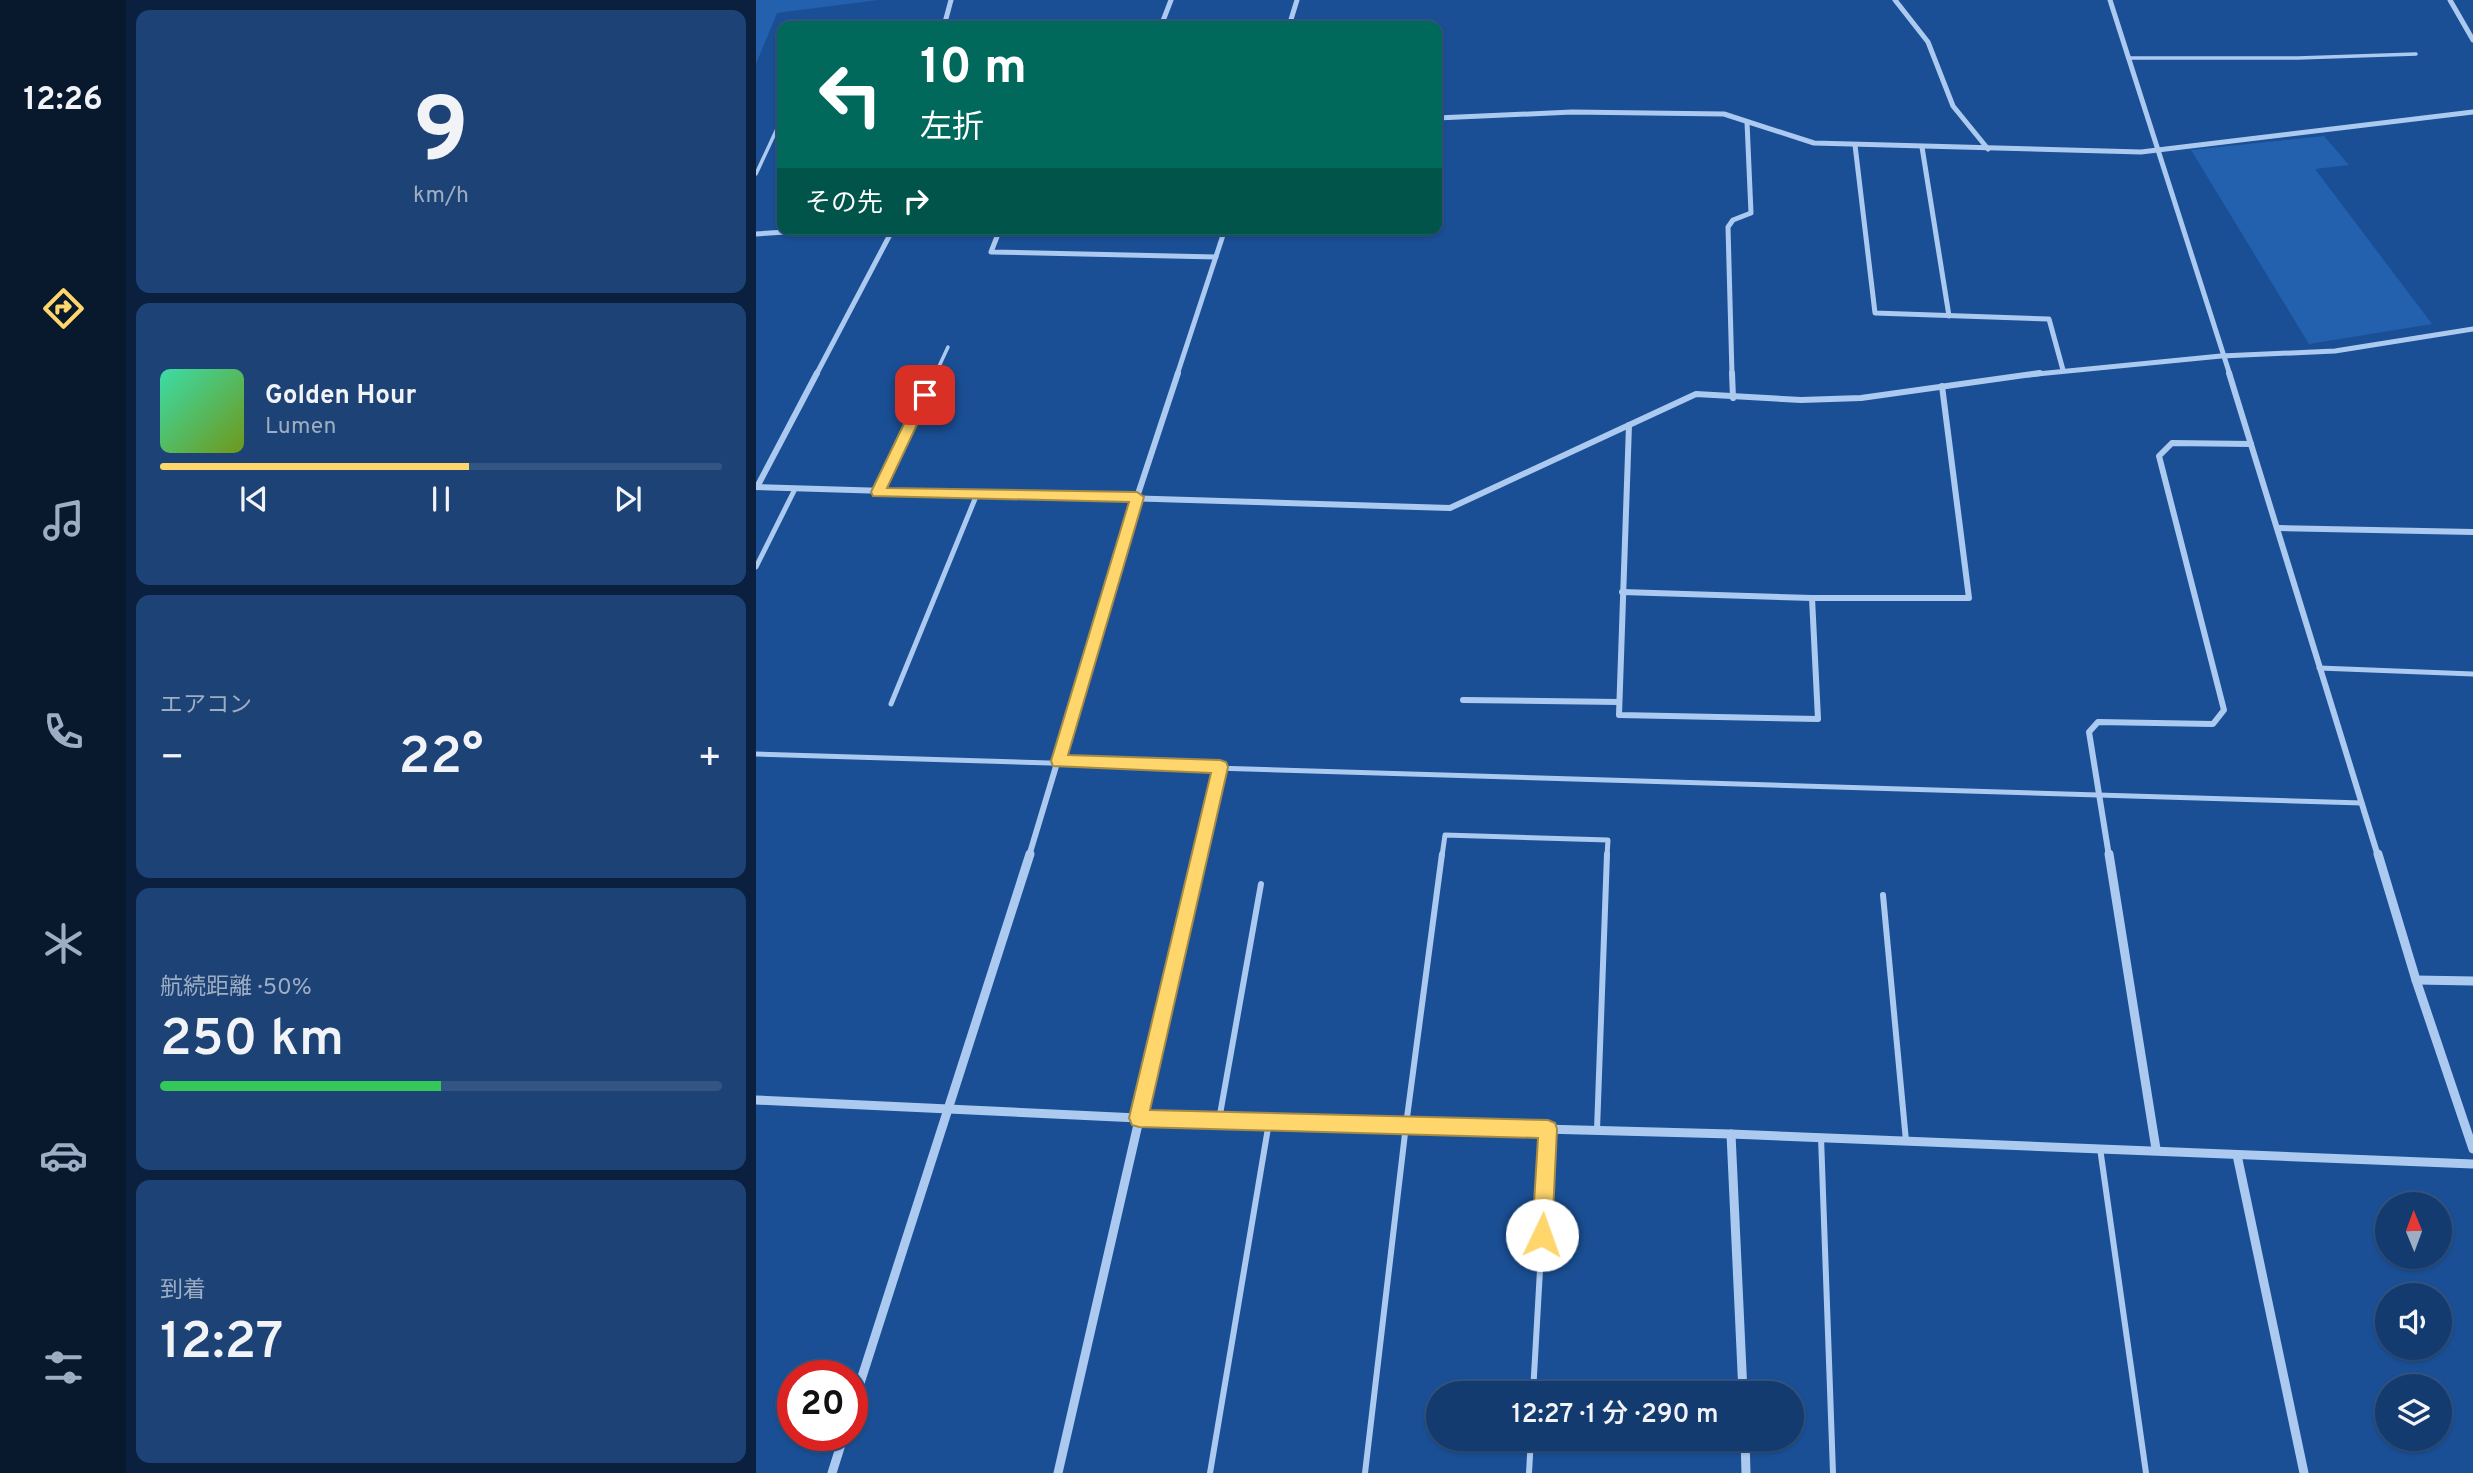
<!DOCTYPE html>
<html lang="ja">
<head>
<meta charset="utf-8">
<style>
	:root { --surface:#143b70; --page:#1d4275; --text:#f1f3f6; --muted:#9dadc3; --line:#335583; --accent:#ffd66b }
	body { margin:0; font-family:Overpass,"Noto Sans JP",sans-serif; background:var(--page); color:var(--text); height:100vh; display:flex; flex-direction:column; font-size:26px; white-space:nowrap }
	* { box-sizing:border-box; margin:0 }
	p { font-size:23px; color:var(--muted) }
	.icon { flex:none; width:38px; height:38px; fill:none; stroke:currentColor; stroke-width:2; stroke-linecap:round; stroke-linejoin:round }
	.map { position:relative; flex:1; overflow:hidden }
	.side { display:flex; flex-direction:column; gap:10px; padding:10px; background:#0b203e; width:630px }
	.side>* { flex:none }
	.top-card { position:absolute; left:21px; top:21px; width:665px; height:214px; border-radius:14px; box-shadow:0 2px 5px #0004,0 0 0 2px var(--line); background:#00695c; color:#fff; overflow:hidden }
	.needle { width:46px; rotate:359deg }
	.buttons { position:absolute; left:1619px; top:1192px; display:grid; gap:14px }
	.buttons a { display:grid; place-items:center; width:77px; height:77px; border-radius:50%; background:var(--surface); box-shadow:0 2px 5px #0004,0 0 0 2px var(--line); font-size:35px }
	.speed { position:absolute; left:21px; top:1360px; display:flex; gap:14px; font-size:35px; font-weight:700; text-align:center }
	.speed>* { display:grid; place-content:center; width:91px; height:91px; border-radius:50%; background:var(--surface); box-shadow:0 2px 5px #0004,0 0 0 2px var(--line); line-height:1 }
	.speed .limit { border:10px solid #d22; background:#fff; color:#111 }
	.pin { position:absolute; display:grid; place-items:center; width:60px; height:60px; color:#fff; margin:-30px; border-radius:14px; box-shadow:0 4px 10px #0006 }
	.me { position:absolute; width:77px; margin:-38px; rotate:3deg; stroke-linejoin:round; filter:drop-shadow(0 0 5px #0008) }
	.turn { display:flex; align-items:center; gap:24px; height:147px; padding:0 28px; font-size:32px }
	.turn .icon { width:91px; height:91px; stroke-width:2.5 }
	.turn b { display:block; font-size:49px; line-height:60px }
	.then { display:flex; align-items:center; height:66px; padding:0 28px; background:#0003; gap:14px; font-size:26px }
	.big { font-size:52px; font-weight:600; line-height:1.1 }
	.side .card { flex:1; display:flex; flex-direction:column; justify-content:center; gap:10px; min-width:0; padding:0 24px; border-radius:14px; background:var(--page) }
	.side .dial { align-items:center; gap:0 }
	.dial b { font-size:91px; line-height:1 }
	.song { display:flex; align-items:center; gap:21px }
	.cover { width:84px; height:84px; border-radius:10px; background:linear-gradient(135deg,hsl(160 70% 55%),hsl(80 70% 35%)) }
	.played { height:7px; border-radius:4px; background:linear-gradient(90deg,var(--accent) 55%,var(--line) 55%) }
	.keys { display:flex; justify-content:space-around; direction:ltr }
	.heat { display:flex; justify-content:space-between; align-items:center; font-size:38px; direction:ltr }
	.charge { height:10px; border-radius:5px; background:linear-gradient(90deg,#34c759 50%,var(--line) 0) }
	.trip { position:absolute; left:670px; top:1381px; width:378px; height:70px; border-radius:35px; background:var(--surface); box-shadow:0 2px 5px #0004,0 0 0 2px var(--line); font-weight:600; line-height:70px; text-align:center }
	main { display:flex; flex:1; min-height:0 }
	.menu { display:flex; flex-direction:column; width:126px; justify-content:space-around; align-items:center; background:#08182d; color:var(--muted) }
	.menu .icon { width:49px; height:49px }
	.menu .current { color:var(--accent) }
	.menu b { font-size:32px; color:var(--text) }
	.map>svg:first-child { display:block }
	.green { fill:#2360ae }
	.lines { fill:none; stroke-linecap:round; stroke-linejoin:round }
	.lane-far2 { stroke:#accaf0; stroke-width:3.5 }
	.lane-far1 { stroke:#accaf0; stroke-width:5 }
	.lane { stroke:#accaf0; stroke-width:6 }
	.street-far2 { stroke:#accaf0; stroke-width:5 }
	.street-far1 { stroke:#accaf0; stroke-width:6 }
	.street { stroke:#accaf0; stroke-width:9 }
	.route { fill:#ffd66b; stroke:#a68b46; stroke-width:2 }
</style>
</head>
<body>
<main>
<nav class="menu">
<b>12:26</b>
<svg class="icon current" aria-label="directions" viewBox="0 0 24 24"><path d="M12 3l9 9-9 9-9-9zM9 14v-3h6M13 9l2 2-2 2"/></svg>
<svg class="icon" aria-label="music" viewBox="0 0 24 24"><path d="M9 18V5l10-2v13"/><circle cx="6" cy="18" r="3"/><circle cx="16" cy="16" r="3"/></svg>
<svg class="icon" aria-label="phone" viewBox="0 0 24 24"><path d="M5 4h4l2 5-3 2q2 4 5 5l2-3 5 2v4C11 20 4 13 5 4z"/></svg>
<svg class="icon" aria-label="climate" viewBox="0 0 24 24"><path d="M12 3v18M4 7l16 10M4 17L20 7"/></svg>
<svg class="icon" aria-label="car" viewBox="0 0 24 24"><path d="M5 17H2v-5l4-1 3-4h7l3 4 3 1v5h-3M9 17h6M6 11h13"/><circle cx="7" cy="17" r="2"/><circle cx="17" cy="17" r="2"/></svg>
<svg class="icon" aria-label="filters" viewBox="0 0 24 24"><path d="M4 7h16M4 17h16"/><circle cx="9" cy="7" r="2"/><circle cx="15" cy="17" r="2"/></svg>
</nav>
<section class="side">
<div class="card dial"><b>9</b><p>km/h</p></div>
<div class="card">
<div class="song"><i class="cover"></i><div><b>Golden Hour</b><p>Lumen</p></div></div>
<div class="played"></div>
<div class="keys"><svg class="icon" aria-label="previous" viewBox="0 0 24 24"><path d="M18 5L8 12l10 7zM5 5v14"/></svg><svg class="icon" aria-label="pause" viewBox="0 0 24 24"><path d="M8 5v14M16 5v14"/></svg><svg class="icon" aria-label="next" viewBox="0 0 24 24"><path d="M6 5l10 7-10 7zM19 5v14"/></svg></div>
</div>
<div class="card"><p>エアコン</p>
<div class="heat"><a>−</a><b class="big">22°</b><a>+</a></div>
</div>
<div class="card"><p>航続距離 · 50%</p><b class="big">250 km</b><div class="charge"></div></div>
<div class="card"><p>到着</p><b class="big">12:27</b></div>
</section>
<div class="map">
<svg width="1717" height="1473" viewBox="0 0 1717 1473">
	<rect width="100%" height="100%" fill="#1a4f95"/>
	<!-- green -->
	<g class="green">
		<polygon points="0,0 122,0 21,13 0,64"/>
		<polygon points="1568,136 1593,165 1559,169 1676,324 1553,344 1435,150"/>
	</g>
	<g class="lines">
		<!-- lane-far2 -->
		<g class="lane-far2">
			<polyline points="1372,58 1542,58 1660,54"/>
			<polyline points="0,174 26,118"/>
			<polyline points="179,375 192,347"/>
		</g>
		<!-- lane-far1 -->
		<g class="lane-far1">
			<polyline points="122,492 179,373"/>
			<polyline points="0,567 39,489"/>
			<polyline points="1563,668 1717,674"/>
			<polyline points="135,704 221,494"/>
			<polyline points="0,754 1606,803"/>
			<polyline points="686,856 689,835 852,840 851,856"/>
		</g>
		<!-- lane -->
		<g class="lane">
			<polyline points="1127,895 1150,1141"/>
			<polyline points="463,1120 505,884"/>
			<polyline points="841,1130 851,854"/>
			<polyline points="1065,1137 1077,1473"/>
			<polyline points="1344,1148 1390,1473"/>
			<polyline points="777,1393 792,1129"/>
			<polyline points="454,1473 513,1122"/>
			<polyline points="609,1473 650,1125 686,854"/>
			<polyline points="773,1473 775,1438"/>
		</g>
		<!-- street-far2 -->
		<g class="street-far2">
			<polyline points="1139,0 1172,42 1197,106 1232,149"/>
			<polyline points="1354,0 1474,375"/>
			<polyline points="1694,0 1717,40"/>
			<polyline points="188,26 195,0"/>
			<polyline points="405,26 415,0"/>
			<polyline points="533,26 541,0"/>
			<polyline points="681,118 816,112 968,114 1058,143 1385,152 1717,112"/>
			<polyline points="1099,145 1119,313 1293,319 1307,370"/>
			<polyline points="1166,147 1193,316"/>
			<polyline points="244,229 235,252 460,257"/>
			<polyline points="0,234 78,229"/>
			<polyline points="60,375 137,229"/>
			<polyline points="421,375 469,229"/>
			<polyline points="976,375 972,227 977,220 995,213 991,122"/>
			<polyline points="1272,375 1465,356 1579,351 1717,329"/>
		</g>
		<!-- street-far1 -->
		<g class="street-far1">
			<polyline points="976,373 977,398"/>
			<polyline points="1473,373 1622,856"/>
			<polyline points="873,425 863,715 1062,719 1056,598"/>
			<polyline points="0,487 694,508 940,394 1045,400 1105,398 1284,373"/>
			<polyline points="1,487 61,373"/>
			<polyline points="1523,528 1717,532"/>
			<polyline points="866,592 1056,598 1213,598 1186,386"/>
			<polyline points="707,700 863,702"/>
			<polyline points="273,856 381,497 422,373"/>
			<polyline points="444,856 464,767"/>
			<polyline points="1353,856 1333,732 1342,722 1457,724 1468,710 1403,456 1416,443 1495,444"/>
		</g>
		<!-- street -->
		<g class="street">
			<polyline points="1353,854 1400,1149"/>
			<polyline points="1622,854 1660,980 1717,1149"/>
			<polyline points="1660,980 1717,981"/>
			<polyline points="0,1100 382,1118 975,1134 1717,1164"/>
			<polyline points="975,1134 987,1393"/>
			<polyline points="1481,1155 1548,1473"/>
			<polyline points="96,1408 274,854"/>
			<polyline points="989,1438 990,1473"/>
			<polyline points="76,1473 88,1435"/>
			<polyline points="302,1473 444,854"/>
		</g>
	</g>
	<!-- route -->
	<polygon class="route" points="169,391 175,395 131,488 381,492 388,497 312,755 464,760 470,762 472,767 394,1110 792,1120 799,1123 801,1129 796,1235 793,1242 786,1244 779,1242 776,1235 782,1138 383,1127 376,1125 373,1118 455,773 297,766 295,761 373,502 117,496 115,492 162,395"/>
</svg>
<div class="buttons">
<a><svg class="needle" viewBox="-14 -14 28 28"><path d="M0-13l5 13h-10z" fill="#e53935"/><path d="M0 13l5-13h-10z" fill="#9dadc3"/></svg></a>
<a><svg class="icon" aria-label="sound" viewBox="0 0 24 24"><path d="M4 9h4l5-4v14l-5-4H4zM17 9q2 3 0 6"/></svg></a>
<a><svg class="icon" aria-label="layers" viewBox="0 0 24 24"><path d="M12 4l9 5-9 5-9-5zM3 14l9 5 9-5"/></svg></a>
</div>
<div class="speed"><div class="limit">20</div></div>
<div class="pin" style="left:169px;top:395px;background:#d93025"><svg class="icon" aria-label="arrive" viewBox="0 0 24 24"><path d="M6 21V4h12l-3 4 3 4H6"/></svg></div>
<svg class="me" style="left:786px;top:1235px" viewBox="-20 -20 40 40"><circle r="19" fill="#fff"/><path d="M0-13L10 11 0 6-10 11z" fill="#ffd66b"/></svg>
<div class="trip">12:27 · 1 分 · 290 m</div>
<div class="top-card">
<div class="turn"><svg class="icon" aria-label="left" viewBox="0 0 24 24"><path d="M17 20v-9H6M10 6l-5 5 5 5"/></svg><div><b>10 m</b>左折</div></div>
<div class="then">その先<svg class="icon" aria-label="right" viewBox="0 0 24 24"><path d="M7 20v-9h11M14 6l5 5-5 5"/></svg></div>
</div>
</div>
</main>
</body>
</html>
